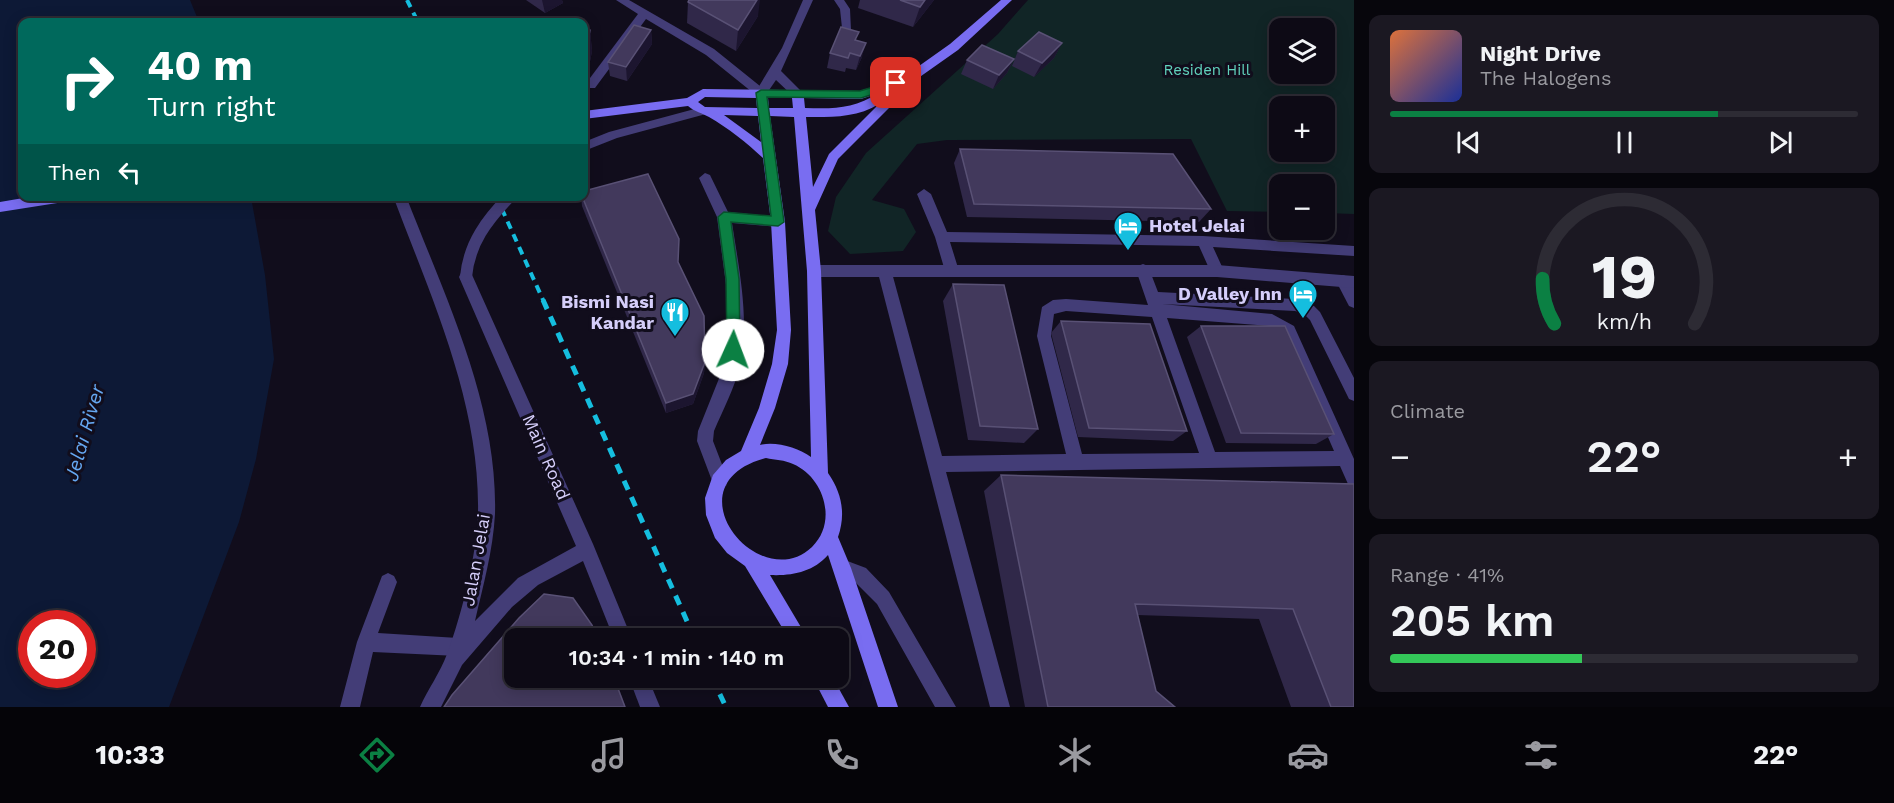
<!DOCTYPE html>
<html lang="en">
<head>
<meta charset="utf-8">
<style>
	:root { --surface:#0d0a15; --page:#1b1822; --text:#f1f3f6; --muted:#9a9aa0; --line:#2d2b34; --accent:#0b8043 }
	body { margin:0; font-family:"Work Sans",sans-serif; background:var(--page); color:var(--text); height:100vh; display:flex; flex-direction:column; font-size:22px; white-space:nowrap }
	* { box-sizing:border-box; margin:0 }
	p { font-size:20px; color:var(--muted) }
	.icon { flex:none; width:33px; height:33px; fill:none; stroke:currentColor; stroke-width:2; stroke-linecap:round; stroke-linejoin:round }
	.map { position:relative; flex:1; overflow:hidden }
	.drawer { display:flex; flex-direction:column; gap:15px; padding:15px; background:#07060c; width:540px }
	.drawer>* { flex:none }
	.banner { position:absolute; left:18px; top:18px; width:570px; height:183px; border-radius:12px; box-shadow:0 3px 15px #0003,0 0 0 2px var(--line); background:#00695c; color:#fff; overflow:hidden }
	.fabs { position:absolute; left:1269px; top:18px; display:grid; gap:12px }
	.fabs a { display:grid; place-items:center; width:66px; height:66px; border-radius:12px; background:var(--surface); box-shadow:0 3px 15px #0003,0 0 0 2px var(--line); font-size:30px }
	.speed { position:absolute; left:18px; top:610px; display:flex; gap:12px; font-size:30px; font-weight:700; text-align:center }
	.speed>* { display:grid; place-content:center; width:78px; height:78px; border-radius:50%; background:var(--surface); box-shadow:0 3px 15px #0003,0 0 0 2px var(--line); line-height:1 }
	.speed .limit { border:9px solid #d22; background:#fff; color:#111 }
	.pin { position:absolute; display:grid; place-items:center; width:51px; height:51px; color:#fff; margin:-26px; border-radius:12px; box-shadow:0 3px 9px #0006 }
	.me { position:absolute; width:66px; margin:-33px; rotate:2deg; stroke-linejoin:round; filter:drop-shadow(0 0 4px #0008) }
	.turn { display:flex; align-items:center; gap:21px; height:126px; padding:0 30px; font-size:27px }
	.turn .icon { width:78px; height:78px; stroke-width:2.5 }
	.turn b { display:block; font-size:42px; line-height:51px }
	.then { display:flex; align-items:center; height:57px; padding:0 30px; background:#0003; gap:12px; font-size:22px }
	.big { font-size:45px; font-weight:600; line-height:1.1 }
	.drawer .widget { flex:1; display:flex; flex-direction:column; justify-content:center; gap:9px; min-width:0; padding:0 21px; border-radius:12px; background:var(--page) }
	.drawer .dial { align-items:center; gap:0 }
	.dial svg { height:156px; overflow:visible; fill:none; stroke:var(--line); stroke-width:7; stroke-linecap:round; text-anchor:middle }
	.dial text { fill:var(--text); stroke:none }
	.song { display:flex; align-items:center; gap:18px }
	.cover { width:72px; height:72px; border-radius:9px; background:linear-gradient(135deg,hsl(20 70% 55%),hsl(230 70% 35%)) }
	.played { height:6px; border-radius:3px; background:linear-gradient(90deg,var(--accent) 70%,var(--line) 70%) }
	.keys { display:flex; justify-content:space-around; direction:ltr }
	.heat { display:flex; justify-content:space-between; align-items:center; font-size:33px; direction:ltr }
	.charge { height:9px; border-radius:4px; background:linear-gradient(90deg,#34c759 41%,var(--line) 0) }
	.trip { position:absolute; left:504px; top:628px; width:345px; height:60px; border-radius:12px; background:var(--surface); box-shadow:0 3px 15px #0003,0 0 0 2px var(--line); font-weight:600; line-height:60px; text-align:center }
	.menu { display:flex; height:96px; justify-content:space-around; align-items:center; background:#050408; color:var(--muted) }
	.menu .icon { width:42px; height:42px }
	.menu .current { color:var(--accent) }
	.menu b { font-size:27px; color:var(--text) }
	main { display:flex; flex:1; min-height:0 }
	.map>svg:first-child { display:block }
	.green { fill:#112526; fill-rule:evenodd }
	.water { fill:#0d1936; fill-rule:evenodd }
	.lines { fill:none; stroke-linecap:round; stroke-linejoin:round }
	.lane { fill:#433d77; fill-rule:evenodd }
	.street { fill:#433d77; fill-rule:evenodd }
	.secondary { fill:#796df1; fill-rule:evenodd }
	.rail-far1 { stroke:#15bedf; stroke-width:4; stroke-dasharray:8 6; stroke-linecap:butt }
	.rail { stroke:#15bedf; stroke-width:5; stroke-dasharray:10 8; stroke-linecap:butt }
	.street-bridge { stroke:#433d77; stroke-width:12 }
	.wall { fill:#302849 }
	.shaded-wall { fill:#1c152f }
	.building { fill:#42395c; stroke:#595175; stroke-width:1.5 }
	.route { fill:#0b8043; stroke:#07532c; stroke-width:1.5 }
	.labels { text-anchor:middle; stroke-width:6; stroke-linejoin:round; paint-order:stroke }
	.far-park-label { font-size:15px; fill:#61d3bd; stroke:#110d1c }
	.poi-label { font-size:18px; font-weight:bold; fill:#d5cefa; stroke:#110d1c; text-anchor:end }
	.street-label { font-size:18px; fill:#d5cefa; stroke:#110d1c }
	.water-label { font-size:20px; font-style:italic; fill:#65a7f1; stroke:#110d1c }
</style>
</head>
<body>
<main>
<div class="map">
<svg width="1354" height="707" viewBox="0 0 1354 707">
	<rect width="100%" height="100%" fill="#110d1c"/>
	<!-- green -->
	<path class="green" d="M1028 0H1354V214L1325 213 1324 184H1280L1279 212 1227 211 1191 139 947 140 917 144 872 200 904 209 916 232 903 251 850 254 828 231 836 197 866 153 998 34ZM1280 28H1324V74H1280ZM1280 106H1324V152H1280Z"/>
	<!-- water -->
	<path class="water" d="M0 0H190L199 22H22V196L251 197 265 275 274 359 256 459 239 522 169 707H0ZM32 624H82V675H32Z"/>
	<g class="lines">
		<!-- lane -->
		<g class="lane">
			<polygon points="616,0 629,0 714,49 765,90 765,96 757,96 706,55 646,19 595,88 587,88 587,82 638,14"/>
			<polygon points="834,0 844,0 850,9 851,30 843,30 842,28 840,9"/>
			<path d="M705 173 710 175 728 212 778 217 785 222 778 227 732 223C739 269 750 320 740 366 734 389 723 410 714 431L713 441 728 480 726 486 720 488 714 486 697 441 698 431 724 366 729 331 727 292 717 217 699 178Z"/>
			<polygon points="924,189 931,194 947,232 1203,236 1354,246 1354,256 1213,247 1224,271 1222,275 1212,275 1199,246 950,242 959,271 957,275 947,275 945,271 935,237 917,194"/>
			<path d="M1143 264 1148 266 1158 292 1295 299 1314 306 1320 312 1354 378V401L1349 399 1310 320 1304 314 1295 311 1162 304 1272 314 1294 326 1354 459V486L1348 484 1340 466 946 472 1010 707H990L878 273 880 269H890L892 273 942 456 1066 454 1037 336 1042 307 1053 300 1066 299 1148 305 1136 270 1138 266ZM1066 311 1152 317 1199 453 1082 454 1051 336 1054 314ZM1167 318 1270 326 1283 334 1334 451 1215 452Z"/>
			<polygon points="1343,275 1348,277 1354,288 1354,308 1349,306 1336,281 1338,277"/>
			<polygon points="842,559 866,568 889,592 956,707 935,707 877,604 854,581 836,574 833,568 836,562"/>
			<polygon points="388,573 394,576 397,582 378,633 458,638 465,640 467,647 465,654 458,656 373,652 360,707 340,707 357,642 382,576"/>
		</g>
		<!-- street -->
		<g class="street">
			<polygon points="803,0 813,0 781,71 804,94 802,97 794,97 776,80 765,96 757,96 755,93 782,48"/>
			<polygon points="702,107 706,108 706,114 617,138 584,151 584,142 609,132"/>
			<path d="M393 196H406C445 297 498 404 495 514 493 551 483 586 475 621L518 578 576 546 459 277 461 273H471L473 277 593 544 632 639H614L583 561 538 585 512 607 462 665 441 707H420C428 689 440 673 447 654 462 614 477 554 478 512 480 402 431 297 393 196Z"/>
			<polygon points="814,265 1217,265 1354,276 1354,288 1217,277 814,277 809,275 807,271 809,267"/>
			<polygon points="629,678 648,678 660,707 640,707"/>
		</g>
		<!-- secondary -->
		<g class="secondary">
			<path d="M1001 0H1012L958 50 897 93 900 96 898 99 838 159 815 210 821 271 828 473C842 493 846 514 838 537L851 568 898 707H878L828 555C813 572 792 576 770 575L808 639H789L745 566 727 553 715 538 706 515 705 498 713 475 726 460 741 451 759 408 772 364 777 330 771 222 763 158C747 143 728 128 709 117 702 113 695 112 688 106L584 119V111L687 98 703 89 860 91 891 81 895 83 950 44ZM879 93C853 109 834 109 805 108L804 98 861 99ZM705 97 756 98 757 108 705 107 698 102ZM768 98H792L793 108H769ZM879 104 829 154 813 187 806 117C831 117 857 118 879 104ZM724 115 758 116 761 142ZM770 116 794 117 807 271 811 457C798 448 776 441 760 445L775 408 788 364 791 330 785 222ZM766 458C775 460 785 460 793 464 824 477 838 522 812 547 759 597 667 484 766 458Z"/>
			<polygon points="35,196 76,196 70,201 0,212 0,202"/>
			<polygon points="813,678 833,678 849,707 828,707"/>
		</g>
		<!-- rail-far1 -->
		<g class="rail-far1">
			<polyline points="407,0 418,22"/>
			<polyline points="496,196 544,302"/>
		</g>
		<!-- rail -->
		<g class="rail">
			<polyline points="543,300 695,639"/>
			<polyline points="712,678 726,707"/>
		</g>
		<!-- street-bridge -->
		<path class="street-bridge" d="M466 277C469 243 487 220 510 196"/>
	</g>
	<!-- wall -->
	<g class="wall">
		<polygon points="526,0 562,0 563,3 545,13"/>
		<polygon points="860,0 934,0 913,27 858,8"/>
		<polygon points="688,2 758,16 736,51 687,23"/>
		<polygon points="584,29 590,30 592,51 586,82 584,82"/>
		<polygon points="651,30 652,44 627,81 610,76 608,62"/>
		<polygon points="857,41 862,57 856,70 846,68 845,72 827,68 830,53"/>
		<polygon points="1062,43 1054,58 1034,77 1012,66 1018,51"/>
		<polygon points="1014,59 1007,73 993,89 961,74 967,60"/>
		<polygon points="960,149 1211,209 1199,222 967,217 954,163"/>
		<polygon points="581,196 584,196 679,263 705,362 704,373 693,404 666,413 582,206"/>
		<polygon points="953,284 1038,429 1024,443 968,440 943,301"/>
		<polygon points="1061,321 1187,431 1173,441 1078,437 1051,333"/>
		<polygon points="1201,326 1334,434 1316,444 1226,443 1187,337"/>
		<polygon points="1001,475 1354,484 1354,707 1291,707 1259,619 1137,615 1156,691 1175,707 1025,707 984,491"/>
	</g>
	<!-- shaded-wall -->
	<g class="shaded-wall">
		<polygon points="542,0 562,0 563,3 545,13"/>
		<polygon points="757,0 760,0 758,16 736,51 738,30"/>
		<polygon points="925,0 934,0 913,27 920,7"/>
		<polygon points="590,30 592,51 586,82 584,60"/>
		<polygon points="651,30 652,44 627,81 626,67"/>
		<polygon points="866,43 862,57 856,70 860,56"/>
		<polygon points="1062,43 1054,58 1034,77 1042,63"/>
		<polygon points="1014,59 1007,73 993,89 999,75"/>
		<polygon points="705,362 704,373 693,404 666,413 666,403"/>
		<polygon points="614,678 615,678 626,707 625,707"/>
	</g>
	<!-- building -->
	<g class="building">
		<polygon points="689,0 757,0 738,30 688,2"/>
		<polygon points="900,0 925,0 920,7"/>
		<polygon points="634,25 651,30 626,67 608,62"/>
		<polygon points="841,27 859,32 855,40 866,43 860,56 850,53 848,58 830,53"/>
		<polygon points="584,29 590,30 584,60"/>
		<polygon points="1039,32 1062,43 1042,63 1018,51"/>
		<polygon points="982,45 1014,59 999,75 967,60"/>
		<polygon points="960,149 1173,154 1211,209 974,204"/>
		<polygon points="648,174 679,239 678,262 704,316 705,362 693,394 666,403 582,196 584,196 584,191"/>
		<polygon points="953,284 1004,285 1038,429 980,426"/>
		<polygon points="1061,321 1150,324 1187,431 1089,428"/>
		<polygon points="1201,326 1285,326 1334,434 1241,433"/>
		<polygon points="1001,475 1354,484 1354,707 1331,707 1293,609 1135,604 1156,691 1175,707 1048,707"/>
		<polygon points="544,594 573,598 592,625 598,639 514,639 514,678 614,678 625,707 444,707 452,695 519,618"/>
	</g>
	<!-- route -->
	<polygon class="route" points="896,80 900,81 900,86 861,98 767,97 784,222 778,226 731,222 739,279 740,350 738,354 729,354 727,350 726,279 718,217 724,212 771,216 756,93 761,90 860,91"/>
	<!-- icons -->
	<defs>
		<g id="hotel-pin" transform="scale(1.5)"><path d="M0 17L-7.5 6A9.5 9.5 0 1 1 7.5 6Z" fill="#15bedf" stroke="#110d1c"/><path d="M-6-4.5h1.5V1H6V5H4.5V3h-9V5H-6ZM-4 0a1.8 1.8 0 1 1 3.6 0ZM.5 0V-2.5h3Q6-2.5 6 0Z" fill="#fff"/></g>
		<g id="restaurant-pin" transform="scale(1.5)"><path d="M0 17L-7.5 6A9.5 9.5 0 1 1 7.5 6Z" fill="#15bedf" stroke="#110d1c"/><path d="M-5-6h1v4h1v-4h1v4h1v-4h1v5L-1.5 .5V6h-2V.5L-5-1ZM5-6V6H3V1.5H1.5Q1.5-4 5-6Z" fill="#fff"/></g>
	</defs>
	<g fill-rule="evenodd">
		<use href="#hotel-pin" x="1128" y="226"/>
		<use href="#hotel-pin" x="1303" y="294"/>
		<use href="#restaurant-pin" x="675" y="312"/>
	</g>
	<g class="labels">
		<!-- far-park labels -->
		<g class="far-park-label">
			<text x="1207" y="75">Residen Hill</text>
		</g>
		<!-- poi labels -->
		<g class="poi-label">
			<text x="1149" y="232" text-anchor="start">Hotel Jelai</text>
			<text x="1282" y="300">D Valley Inn</text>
			<text x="654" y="308">Bismi Nasi<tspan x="654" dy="21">Kandar</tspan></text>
		</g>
		<!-- street labels -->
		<g class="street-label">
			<text transform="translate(546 457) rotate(66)" y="6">Main Road</text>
			<text transform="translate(476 560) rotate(-80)" y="6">Jalan Jelai</text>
		</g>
		<!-- water labels -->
		<g class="water-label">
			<text transform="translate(84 433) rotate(-74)" y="7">Jelai River</text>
		</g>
	</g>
</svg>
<div class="fabs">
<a><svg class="icon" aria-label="layers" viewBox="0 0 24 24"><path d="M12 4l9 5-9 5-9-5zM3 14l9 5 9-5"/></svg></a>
<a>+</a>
<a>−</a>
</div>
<div class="speed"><div class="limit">20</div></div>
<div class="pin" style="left:896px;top:83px;background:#d93025"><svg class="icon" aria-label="arrive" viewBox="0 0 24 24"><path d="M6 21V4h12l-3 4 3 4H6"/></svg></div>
<svg class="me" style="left:733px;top:350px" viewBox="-20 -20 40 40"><circle r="19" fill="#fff"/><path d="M0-13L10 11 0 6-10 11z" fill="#0b8043"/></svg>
<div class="trip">10:34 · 1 min · 140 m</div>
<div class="banner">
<div class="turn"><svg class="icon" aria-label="right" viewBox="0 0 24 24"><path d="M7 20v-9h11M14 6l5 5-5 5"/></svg><div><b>40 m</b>Turn right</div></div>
<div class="then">Then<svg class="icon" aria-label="left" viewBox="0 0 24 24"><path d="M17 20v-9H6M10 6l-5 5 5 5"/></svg></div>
</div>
</div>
<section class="drawer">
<div class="widget">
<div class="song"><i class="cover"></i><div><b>Night Drive</b><p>The Halogens</p></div></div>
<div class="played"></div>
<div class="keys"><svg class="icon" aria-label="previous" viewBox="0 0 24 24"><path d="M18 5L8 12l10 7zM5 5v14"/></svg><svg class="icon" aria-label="pause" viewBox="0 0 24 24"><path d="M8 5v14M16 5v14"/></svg><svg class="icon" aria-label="next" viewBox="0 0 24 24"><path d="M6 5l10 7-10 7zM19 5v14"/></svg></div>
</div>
<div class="widget dial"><svg viewBox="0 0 100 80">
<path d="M14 69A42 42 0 1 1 86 69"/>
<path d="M14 69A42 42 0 0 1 8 46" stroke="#0b8043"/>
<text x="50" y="56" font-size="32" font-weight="700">19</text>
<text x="50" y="72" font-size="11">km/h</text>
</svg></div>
<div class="widget"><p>Climate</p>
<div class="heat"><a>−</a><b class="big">22°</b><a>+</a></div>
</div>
<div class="widget"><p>Range · 41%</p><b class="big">205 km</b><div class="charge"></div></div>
</section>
</main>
<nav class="menu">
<b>10:33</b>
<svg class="icon current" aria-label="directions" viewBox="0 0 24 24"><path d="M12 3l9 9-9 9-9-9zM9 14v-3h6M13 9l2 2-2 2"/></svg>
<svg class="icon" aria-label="music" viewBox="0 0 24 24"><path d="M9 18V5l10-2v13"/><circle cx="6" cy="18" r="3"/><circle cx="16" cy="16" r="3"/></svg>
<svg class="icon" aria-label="phone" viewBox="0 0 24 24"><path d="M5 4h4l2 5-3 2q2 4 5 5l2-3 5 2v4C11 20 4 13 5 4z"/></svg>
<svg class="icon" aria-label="climate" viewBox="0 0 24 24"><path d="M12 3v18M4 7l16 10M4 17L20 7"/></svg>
<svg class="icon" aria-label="car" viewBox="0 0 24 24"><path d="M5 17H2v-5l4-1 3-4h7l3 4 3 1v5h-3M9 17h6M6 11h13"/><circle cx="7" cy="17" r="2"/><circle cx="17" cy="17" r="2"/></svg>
<svg class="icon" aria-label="filters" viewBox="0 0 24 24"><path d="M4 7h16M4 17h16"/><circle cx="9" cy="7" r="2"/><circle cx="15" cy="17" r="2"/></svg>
<b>22°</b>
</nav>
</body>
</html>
